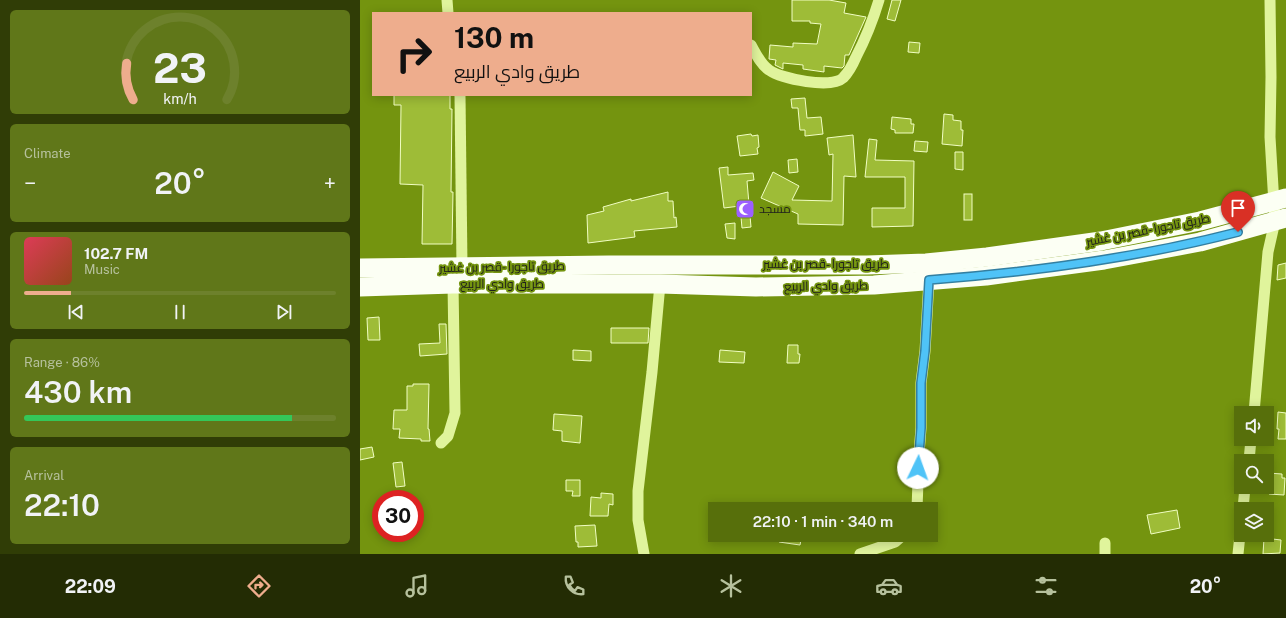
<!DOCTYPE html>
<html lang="en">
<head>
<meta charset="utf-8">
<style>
	:root { --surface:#576f0b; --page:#607719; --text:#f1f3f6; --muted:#b6c19d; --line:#6d812c; --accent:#eead8d }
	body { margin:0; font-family:"Public Sans",Cairo,sans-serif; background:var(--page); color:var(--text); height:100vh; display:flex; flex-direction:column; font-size:15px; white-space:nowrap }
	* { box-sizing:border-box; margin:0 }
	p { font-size:13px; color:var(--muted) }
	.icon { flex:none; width:22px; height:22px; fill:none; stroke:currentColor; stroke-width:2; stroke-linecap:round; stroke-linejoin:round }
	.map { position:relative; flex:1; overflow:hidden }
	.side { display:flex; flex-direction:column; gap:10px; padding:10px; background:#303d06; width:360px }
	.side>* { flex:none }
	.banner { position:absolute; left:12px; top:12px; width:380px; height:84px; border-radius:0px; box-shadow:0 2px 10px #0003; background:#eead8d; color:#111; overflow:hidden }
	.fabs { position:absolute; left:874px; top:406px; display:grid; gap:8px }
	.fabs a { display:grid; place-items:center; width:40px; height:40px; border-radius:0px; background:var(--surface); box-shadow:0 2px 10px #0003; font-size:20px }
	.speed { position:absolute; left:12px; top:490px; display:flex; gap:8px; font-size:20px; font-weight:700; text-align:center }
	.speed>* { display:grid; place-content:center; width:52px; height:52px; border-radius:50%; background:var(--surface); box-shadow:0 2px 10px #0003; line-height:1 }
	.speed .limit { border:6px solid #d22; background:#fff; color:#111 }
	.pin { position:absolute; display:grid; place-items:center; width:34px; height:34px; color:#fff; margin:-41px -17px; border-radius:50% 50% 50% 0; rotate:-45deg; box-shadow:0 0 4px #0007 }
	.pin .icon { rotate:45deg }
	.me { position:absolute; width:44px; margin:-22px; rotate:3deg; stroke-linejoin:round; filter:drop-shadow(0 0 3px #0008) }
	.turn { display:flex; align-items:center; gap:14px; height:84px; padding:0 16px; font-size:18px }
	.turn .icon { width:52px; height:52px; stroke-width:2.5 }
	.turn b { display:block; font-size:28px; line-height:34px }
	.big { font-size:30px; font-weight:600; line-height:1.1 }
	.side .card { flex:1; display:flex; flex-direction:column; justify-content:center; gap:6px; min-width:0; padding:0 14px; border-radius:6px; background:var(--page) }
	.side .dial { align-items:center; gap:0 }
	.dial svg { height:104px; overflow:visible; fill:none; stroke:var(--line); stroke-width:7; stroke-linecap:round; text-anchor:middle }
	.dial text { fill:var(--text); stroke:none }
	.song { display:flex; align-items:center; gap:12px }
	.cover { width:48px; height:48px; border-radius:6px; background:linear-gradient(135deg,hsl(350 70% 55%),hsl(20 70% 35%)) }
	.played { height:4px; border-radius:2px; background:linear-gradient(90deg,var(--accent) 15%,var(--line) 15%) }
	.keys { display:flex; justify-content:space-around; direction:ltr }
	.heat { display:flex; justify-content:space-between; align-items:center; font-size:22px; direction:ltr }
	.charge { height:6px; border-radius:3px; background:linear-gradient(90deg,#34c759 86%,var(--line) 0) }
	.trip { position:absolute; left:348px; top:502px; width:230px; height:40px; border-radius:0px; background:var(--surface); box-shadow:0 2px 10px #0003; font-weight:600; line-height:40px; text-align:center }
	.tab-bar { display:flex; height:64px; justify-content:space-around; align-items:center; background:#232c04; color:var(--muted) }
	.tab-bar .icon { width:28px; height:28px }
	.tab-bar .active { color:var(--accent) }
	.tab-bar b { font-size:18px; color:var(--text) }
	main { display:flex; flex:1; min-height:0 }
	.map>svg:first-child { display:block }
	.building { fill:#9ebc37; stroke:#f1fec3 }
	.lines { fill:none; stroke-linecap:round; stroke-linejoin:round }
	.minor { stroke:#e0f49c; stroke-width:11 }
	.trunk { stroke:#fcfff4; stroke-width:19 }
	.route-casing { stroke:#337fa1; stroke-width:10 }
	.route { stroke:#4fc3f7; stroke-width:7 }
	.labels { text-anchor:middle; stroke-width:3.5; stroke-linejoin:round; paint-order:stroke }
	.poi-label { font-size:12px; fill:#1d1d1d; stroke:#74940f; text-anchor:start }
	.street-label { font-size:12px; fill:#1d1d1d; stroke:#74940f }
</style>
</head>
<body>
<main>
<section class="side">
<div class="card dial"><svg viewBox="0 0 100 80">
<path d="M14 69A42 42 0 1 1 86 69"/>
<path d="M14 69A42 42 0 0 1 9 41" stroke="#eead8d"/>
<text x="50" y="56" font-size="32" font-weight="700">23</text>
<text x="50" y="72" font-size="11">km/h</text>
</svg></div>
<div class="card"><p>Climate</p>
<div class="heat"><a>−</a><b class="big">20°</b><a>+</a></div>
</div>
<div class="card">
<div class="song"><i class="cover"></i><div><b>102.7 FM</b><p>Music</p></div></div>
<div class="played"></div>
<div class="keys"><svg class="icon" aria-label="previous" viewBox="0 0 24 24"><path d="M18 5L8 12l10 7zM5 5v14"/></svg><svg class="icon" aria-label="pause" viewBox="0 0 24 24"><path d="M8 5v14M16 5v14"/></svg><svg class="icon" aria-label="next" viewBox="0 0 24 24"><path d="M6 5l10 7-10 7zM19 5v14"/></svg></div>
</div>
<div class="card"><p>Range · 86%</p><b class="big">430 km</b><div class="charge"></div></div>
<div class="card"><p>Arrival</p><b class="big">22:10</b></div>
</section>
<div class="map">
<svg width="926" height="554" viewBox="0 0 926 554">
	<rect width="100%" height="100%" fill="#74940f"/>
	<!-- building -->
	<g class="building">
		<polygon points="432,0 469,0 486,3 484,13 506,17 489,55 485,55 484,66 482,68 464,66 464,72 443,69 443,65 423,63 423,69 415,65 416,60 409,59 410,45 433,47 433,43 457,44 461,24 450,23 450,21 432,21"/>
		<polygon points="532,0 541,0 535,21 527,19"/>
		<polygon points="549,42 560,43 559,53 548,52"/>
		<polygon points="34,95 90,95 90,109 92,109 91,192 93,192 92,244 62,244 63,185 40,184 41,105 34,105"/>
		<polygon points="445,98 447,118 461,117 463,134 445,136 445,130 440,130 438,108 432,108 431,99"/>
		<polygon points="584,114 593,115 593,120 601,121 601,130 603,130 602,146 582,144"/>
		<polygon points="532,117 551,119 551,124 554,124 553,133 535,133 535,130 531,129"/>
		<polygon points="391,134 392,136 398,135 399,147 397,148 398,154 380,156 377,136"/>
		<polygon points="493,135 496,177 484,176 483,225 438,224 438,214 401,198 413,172 439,186 432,200 472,201 473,154 469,155 467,138"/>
		<polygon points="509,139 517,140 515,160 554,161 553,226 512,227 512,208 545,208 545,177 505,177"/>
		<polygon points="555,141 568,142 567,152 554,151"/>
		<polygon points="595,152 603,152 603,170 595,169"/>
		<polygon points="437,159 438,172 429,173 428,160"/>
		<polygon points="368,167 368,175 393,173 394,180 387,181 391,227 382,228 380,206 364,208 359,168"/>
		<polygon points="308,192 308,201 313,201 314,218 316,217 317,227 274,231 275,237 228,243 227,215 244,211 243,207 271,199 271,201"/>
		<rect x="604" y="194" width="8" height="26"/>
		<polygon points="375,223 375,239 367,238 365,224"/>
		<polygon points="926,263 926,278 917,280 918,265"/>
		<polygon points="19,317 20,340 8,340 7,318"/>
		<polygon points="79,324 86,324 87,354 60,356 59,344 80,343"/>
		<polygon points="251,328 289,328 288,343 251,343"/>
		<polygon points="428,345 438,345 438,354 440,354 439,363 427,363"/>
		<polygon points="213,350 231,351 231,361 213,360"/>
		<polygon points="360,350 385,352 384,363 359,362"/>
		<polygon points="53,384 69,384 68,429 69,429 70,441 61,441 61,439 39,438 40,429 33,429 34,410 47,410 47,386 53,386"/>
		<polygon points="918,412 926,413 926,439 918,439 919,429 917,429"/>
		<polygon points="194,414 222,416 220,443 202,441 202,431 193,430"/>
		<polygon points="12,447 14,457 0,460 0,449"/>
		<polygon points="42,462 45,486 36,487 33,463"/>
		<polygon points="908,473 922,474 922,478 925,478 924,495 909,494 909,487 907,487"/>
		<polygon points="206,480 220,480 220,496 212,496 213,491 206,491"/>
		<polygon points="241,493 253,494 253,505 249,504 248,516 230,516 231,497 241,498"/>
		<polygon points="817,510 820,528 791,534 787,515"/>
		<polygon points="235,525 237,546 218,547 218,542 216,542 215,526"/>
		<polygon points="420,535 442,535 440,545 419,542"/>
		<polygon points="904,538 921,540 920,553 903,554"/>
	</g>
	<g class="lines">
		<!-- minor -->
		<g class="minor">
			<polyline points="87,0 88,13"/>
			<path d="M391 45C396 54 401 65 409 70 422 79 471 89 483 78 489 72 493 64 496 57 506 38 513 20 519 0"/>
			<polyline points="100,95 102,267"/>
			<polyline points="894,413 908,252 915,221 910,137 911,77 910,0"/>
			<polyline points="81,443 88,436 95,413 93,284"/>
			<polyline points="889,461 891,439"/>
			<polyline points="557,509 559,454 561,428 561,383 565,351 569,280"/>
			<polyline points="883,509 885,487"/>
			<polyline points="745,543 745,554"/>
			<polyline points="284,554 278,520 278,491 292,372 300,284"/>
			<polyline points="500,554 535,542 543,535"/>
			<polyline points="878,554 881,525"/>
		</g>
		<!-- trunk -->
		<g class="trunk">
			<polyline points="0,268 249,265 507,265 566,263 627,257 741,241 840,221 926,198"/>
			<polyline points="0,287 93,284 300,284 396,287 514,285 626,276 744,260 840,242 926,218"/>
		</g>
	</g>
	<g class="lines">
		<!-- route casing -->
		<g class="route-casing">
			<path id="route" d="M558 468 561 428V383L565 351 569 280C673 272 777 258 878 232"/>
		</g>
		<!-- route -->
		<use href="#route" class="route"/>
	</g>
	<!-- icons -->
	<defs>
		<g id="mosque-square" transform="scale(1)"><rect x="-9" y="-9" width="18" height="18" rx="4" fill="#9c5fff" stroke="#74940f"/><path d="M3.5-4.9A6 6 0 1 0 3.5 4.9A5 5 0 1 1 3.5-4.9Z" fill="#fff"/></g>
	</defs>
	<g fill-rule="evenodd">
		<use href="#mosque-square" x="385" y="209"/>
	</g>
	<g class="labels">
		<!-- poi labels -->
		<g class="poi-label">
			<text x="399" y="213">مسجد</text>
		</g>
		<!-- street labels -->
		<g class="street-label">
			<text transform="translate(788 230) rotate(-11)" y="4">طريق تاجورا -قصر بن غشير</text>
			<text x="466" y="268">طريق تاجورا -قصر بن غشير</text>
			<text transform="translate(142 267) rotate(-1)" y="4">طريق تاجورا -قصر بن غشير</text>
			<text x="142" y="288">طريق وادي الربيع</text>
			<text transform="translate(466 286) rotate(-1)" y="4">طريق وادي الربيع</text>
		</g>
	</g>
</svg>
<div class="fabs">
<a><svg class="icon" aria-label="sound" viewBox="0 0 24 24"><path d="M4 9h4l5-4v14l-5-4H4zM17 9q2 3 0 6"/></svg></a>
<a><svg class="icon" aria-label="search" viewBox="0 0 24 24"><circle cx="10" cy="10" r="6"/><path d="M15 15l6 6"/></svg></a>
<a><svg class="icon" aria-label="layers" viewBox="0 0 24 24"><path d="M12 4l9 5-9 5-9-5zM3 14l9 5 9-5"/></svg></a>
</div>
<div class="speed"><div class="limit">30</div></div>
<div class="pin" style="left:878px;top:232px;background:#d93025"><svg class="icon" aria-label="arrive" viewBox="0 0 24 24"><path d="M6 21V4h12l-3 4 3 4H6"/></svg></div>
<svg class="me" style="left:558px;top:468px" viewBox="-20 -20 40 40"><circle r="19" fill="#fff"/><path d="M0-13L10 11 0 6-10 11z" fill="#4fc3f7"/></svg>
<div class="trip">22:10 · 1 min · 340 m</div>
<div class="banner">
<div class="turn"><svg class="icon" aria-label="right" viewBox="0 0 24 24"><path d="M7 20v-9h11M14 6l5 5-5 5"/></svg><div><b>130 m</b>طريق وادي الربيع</div></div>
</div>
</div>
</main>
<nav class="tab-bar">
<b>22:09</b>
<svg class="icon active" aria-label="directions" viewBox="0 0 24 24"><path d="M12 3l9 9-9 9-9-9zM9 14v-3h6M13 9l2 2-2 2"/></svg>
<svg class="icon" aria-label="music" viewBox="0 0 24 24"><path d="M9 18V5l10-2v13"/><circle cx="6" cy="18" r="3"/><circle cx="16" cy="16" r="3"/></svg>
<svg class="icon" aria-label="phone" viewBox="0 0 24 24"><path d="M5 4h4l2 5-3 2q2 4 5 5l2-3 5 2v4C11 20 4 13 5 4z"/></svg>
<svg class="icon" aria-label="climate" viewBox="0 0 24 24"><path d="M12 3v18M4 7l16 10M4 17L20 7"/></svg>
<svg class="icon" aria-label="car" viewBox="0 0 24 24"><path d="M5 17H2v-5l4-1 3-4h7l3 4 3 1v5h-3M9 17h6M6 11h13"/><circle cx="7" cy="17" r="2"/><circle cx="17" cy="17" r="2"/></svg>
<svg class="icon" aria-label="filters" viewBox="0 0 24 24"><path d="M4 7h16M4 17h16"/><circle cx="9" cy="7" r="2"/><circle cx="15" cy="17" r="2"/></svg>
<b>20°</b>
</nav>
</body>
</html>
